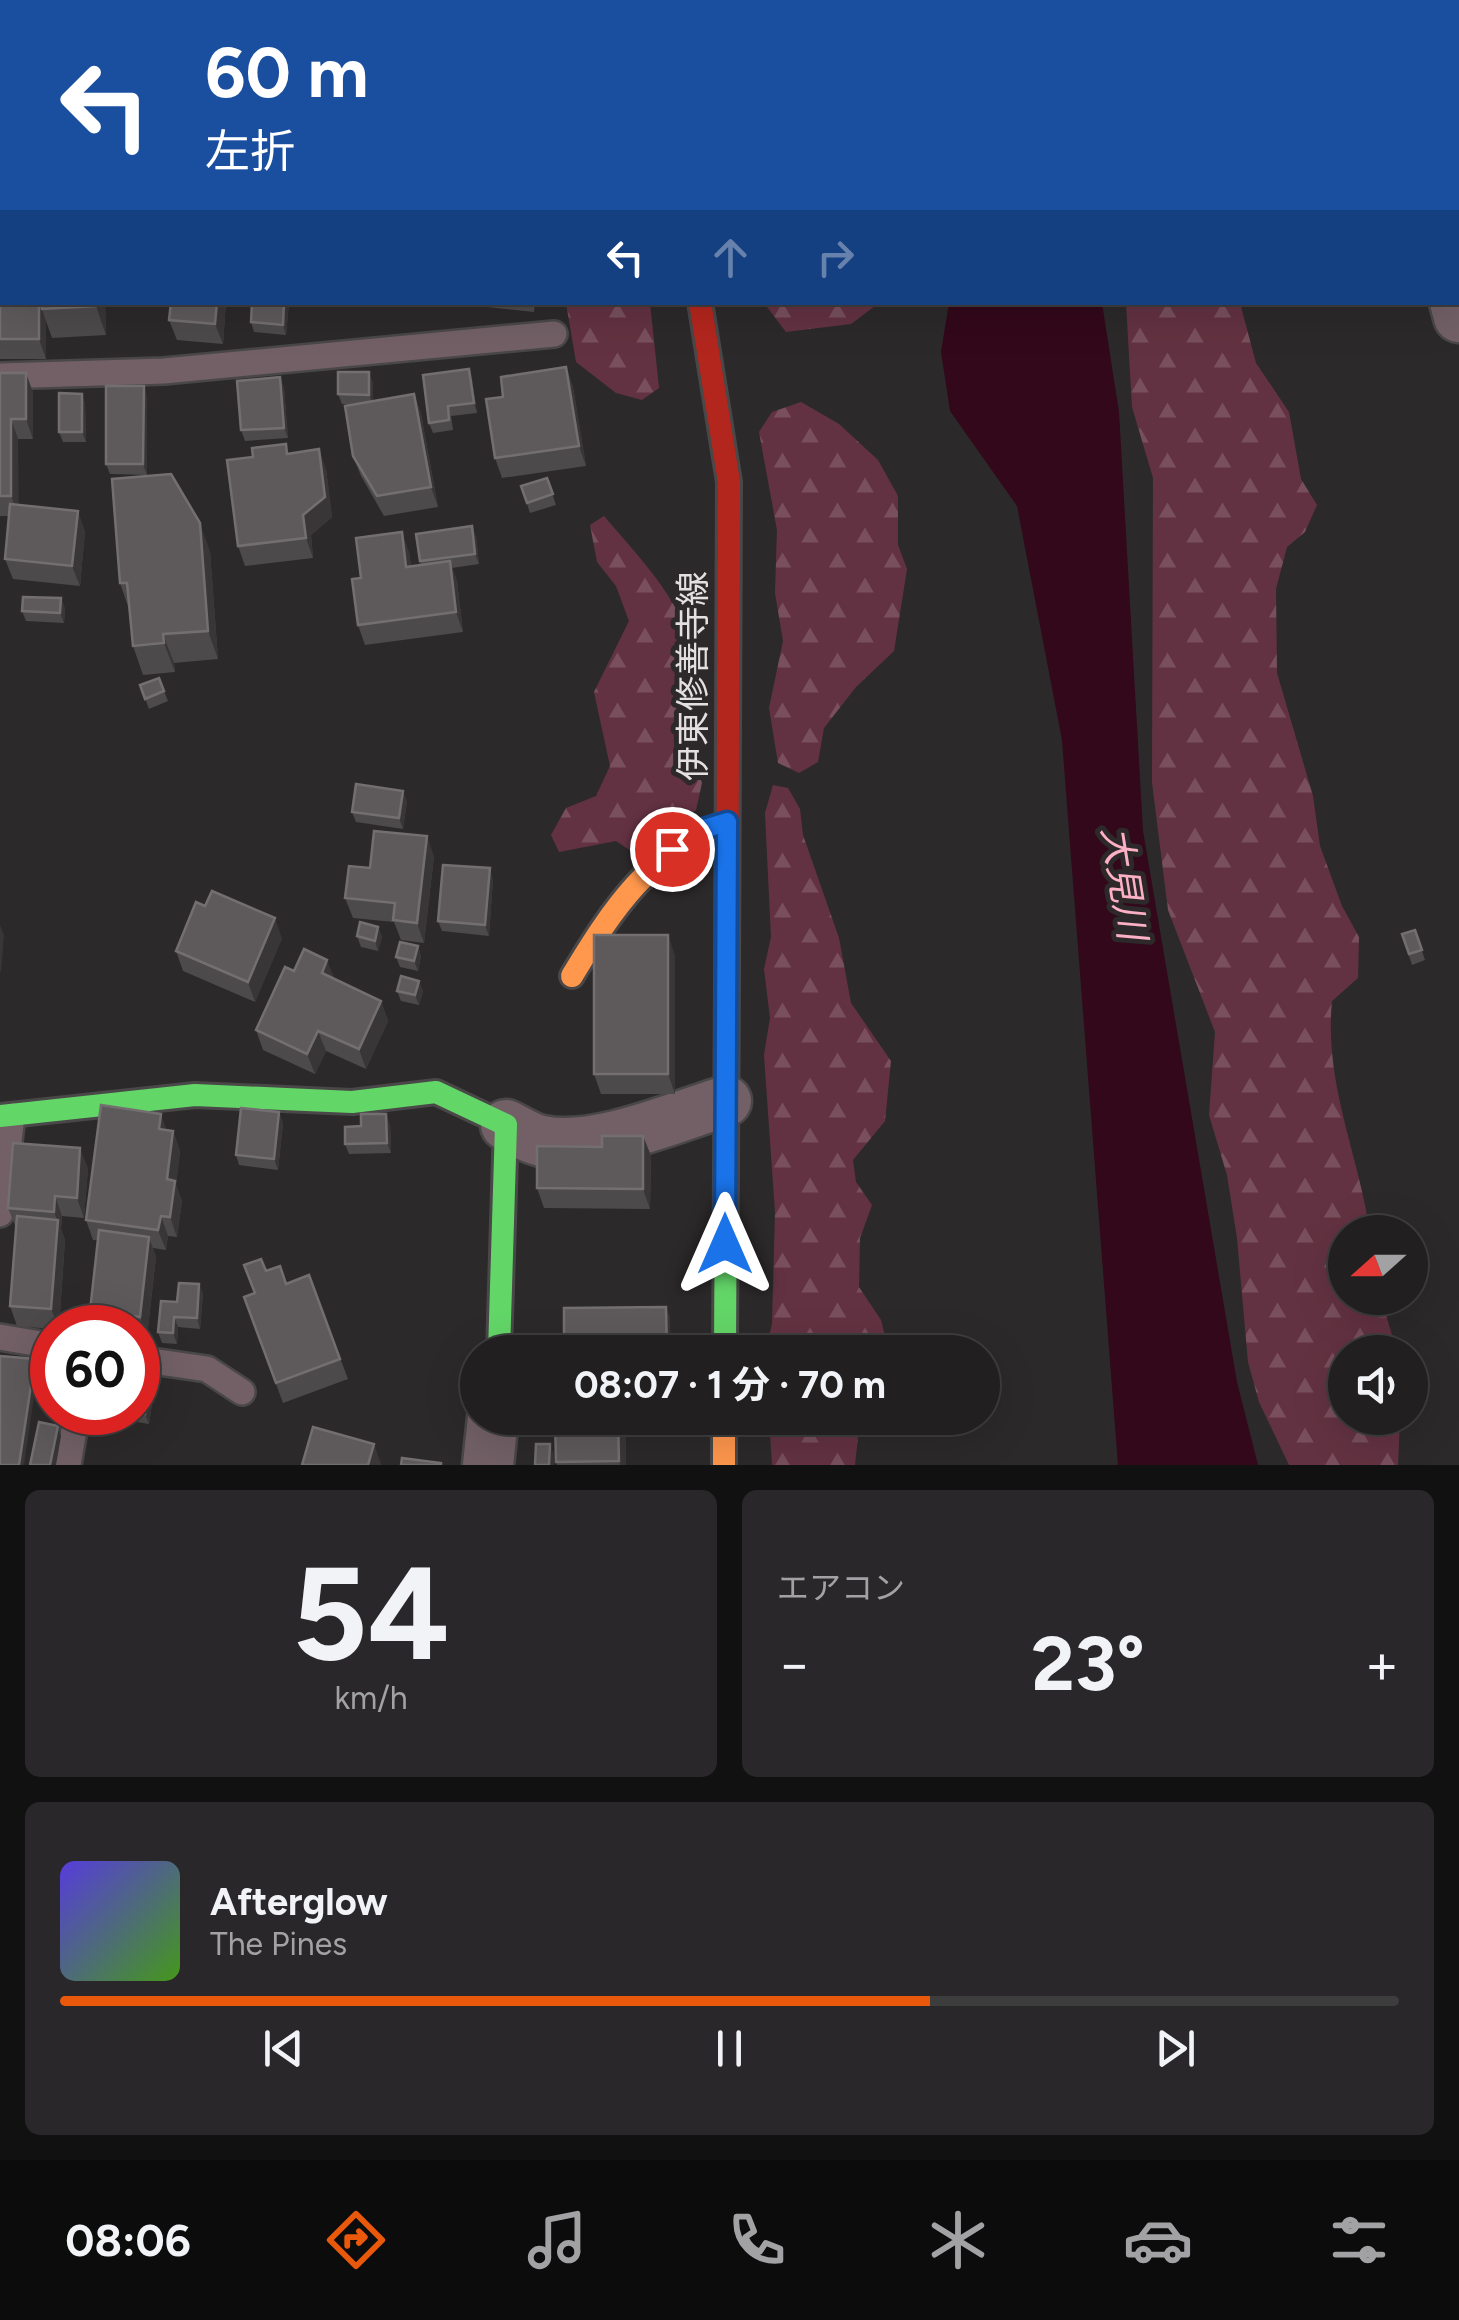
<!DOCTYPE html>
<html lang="ja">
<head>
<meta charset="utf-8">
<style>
	:root { --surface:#211f20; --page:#292729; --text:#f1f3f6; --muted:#a2a2a5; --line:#3e3d3e; --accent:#ea580c }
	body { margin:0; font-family:Figtree,"Noto Sans JP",sans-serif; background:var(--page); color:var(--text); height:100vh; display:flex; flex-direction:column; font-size:38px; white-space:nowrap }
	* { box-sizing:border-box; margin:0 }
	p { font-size:32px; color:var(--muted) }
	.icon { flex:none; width:55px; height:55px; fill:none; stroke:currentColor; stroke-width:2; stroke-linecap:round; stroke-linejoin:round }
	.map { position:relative; height:1465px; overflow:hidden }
	.panel { display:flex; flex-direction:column; gap:25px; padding:25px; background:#121112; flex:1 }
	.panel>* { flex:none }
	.hud { position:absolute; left:0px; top:0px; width:1460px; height:305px; box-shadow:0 10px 40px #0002,0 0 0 2px var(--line); background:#1a4fa0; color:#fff; overflow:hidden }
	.needle { width:65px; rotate:249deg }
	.buttons { position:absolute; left:1328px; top:1215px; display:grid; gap:20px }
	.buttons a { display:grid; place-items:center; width:100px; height:100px; border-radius:50%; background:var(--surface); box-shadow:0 10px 40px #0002,0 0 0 2px var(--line); font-size:50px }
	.speed { position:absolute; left:30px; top:1305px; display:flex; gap:20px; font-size:50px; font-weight:700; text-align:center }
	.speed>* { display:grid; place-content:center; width:130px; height:130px; border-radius:50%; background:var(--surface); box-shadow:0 10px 40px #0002,0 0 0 2px var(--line); line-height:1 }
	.speed .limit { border:15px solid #d22; background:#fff; color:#111 }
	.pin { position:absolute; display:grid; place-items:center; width:85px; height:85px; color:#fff; margin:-42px; border:5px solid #fff; border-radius:50%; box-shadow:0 2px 10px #0007 }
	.me { position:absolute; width:110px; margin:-55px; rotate:0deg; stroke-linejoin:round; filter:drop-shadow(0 0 8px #0008) }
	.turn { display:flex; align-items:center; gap:35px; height:210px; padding:0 40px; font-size:45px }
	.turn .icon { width:130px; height:130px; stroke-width:2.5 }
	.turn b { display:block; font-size:70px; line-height:85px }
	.lanes { display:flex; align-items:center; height:95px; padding:0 40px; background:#0003; justify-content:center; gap:50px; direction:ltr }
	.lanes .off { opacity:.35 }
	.big { font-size:75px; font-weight:700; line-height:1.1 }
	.panel .card { flex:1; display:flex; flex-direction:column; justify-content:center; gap:15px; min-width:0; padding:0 35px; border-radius:15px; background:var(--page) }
	.panel .dial { align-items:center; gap:0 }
	.dial b { font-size:130px; line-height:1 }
	.song { display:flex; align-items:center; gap:30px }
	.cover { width:120px; height:120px; border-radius:15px; background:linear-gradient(135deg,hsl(250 70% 55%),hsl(100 70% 35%)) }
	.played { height:10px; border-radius:5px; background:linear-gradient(90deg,var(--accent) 65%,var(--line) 65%) }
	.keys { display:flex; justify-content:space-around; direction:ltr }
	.heat { display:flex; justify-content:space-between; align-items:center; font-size:55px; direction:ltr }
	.panel .tiles { flex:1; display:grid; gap:25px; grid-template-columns:1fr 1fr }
	.card:last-child { grid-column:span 2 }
	.trip { position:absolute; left:460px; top:1335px; width:540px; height:100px; border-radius:50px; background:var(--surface); box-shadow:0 10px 40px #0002,0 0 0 2px var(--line); font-weight:700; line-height:100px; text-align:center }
	.dock { display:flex; height:160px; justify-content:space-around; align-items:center; background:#0d0c0d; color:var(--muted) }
	.dock .icon { width:70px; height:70px }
	.dock .on { color:var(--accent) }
	.dock b { font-size:45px; color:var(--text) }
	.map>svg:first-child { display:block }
	.forest { fill:url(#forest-firs) }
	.water { fill:#32081a }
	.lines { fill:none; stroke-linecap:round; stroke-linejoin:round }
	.lane-casing { stroke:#494747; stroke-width:30 }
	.street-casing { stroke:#494747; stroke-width:55 }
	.fast-casing { stroke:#494747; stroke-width:28 }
	.slow-casing { stroke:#494747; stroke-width:28 }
	.jam-casing { stroke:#494747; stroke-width:28 }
	.lane { stroke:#726066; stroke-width:25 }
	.street { stroke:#726066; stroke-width:50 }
	.fast { stroke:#63d668; stroke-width:22 }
	.slow { stroke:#ff974d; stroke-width:22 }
	.jam { stroke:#b3261e; stroke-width:22 }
	.wall { fill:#4d4a4b }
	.shaded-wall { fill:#393637 }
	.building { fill:#5e5a5b; stroke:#736f70; stroke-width:2.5 }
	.route-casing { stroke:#114b97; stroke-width:25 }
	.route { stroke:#1a73e8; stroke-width:18 }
	.labels { text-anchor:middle; stroke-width:10; stroke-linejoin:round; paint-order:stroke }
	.street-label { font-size:35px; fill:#e4e0e1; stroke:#2d2829 }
	.water-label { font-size:38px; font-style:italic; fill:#fcb0c5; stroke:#2d2829 }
</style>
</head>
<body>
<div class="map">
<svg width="1459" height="1465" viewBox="0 0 1459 1465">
	<defs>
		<pattern id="forest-firs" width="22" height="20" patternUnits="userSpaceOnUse" patternTransform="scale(2.5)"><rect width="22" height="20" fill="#633242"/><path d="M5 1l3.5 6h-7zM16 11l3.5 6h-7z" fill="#794f5d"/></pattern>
	</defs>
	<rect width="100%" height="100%" fill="#2c292a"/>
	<!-- forest -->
	<g class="forest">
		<polygon points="566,303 650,303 659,388 642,400 616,393 576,362"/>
		<polygon points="764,303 879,303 851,324 786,332"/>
		<path d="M1126 303H1240L1256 363 1289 412 1301 479 1317 505 1305 532 1287 547 1276 589 1277 673 1313 796 1320 846 1342 906 1359 937 1358 978 1332 1001C1324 1083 1358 1153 1370 1232H1345V1298H1381L1397 1352H1345V1418H1400L1398 1465H1289L1259 1402 1248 1362 1237 1238 1227 1175 1209 1115 1215 1032 1168 910 1152 782 1153 478 1132 407Z"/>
		<polygon points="801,402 839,424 878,460 898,496 898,545 907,569 894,651 856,687 824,728 818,762 799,773 778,763 769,708 783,641 775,593 777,530 759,432 772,412"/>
		<path d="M604 516C653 574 725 642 680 723L702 783 696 810 634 853 616 841 559 852 551 835 566 808 596 796 610 766 594 692 629 621 616 586 597 562 590 525Z"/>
		<polygon points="773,785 788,788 800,809 803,835 839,938 851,1003 891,1061 885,1121 853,1160 856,1182 872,1205 860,1238 859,1287 881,1320 889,1352 765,1352 772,1324 775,1212 764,1055 770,1018 764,969 771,937 765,813"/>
		<polygon points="769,1418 860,1418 855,1465 772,1465"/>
	</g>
	<!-- water -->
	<polygon class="water" points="949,303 1102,303 1119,412 1143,831 1237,1382 1258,1465 1118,1465 1062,740 1017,506 950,411 941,352"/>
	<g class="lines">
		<!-- lane casing -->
		<g class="lane-casing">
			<g id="lane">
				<polyline points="0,376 164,371 554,334"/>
				<polyline points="0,1214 12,1116"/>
				<polyline points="0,1337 52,1346"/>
				<polyline points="138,1359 207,1369 242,1392"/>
				<polyline points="68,1465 77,1412"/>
			</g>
		</g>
		<!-- street casing -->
		<g class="street-casing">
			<g id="street">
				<polyline points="1374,0 1374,2"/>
				<polyline points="1455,302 1459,317"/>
				<path d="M506 1125C517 1130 530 1139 542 1141 595 1152 675 1117 726 1101"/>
				<polyline points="488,1465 493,1418"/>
			</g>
		</g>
		<!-- fast casing -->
		<g class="fast-casing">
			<g id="fast">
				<polyline points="0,1116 195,1095 352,1102 436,1092 506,1125 499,1352"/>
				<polyline points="725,1352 727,979"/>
			</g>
		</g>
		<!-- slow casing -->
		<g class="slow-casing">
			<g id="slow">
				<polyline points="597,0 598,2"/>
				<path d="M572 976C613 908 650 852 727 822"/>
				<polyline points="724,1418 724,1465"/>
			</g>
		</g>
		<!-- jam casing -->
		<g class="jam-casing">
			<polyline id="jam" points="700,302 729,482 727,979"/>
		</g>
		<!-- lane -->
		<use href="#lane" class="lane"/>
		<!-- street -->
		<use href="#street" class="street"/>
		<!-- fast -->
		<use href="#fast" class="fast"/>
		<!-- slow -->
		<use href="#slow" class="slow"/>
		<!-- jam -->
		<use href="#jam" class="jam"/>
	</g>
	<!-- wall -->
	<g class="wall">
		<polygon points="0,0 60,0 61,2 2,2 2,20 0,13"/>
		<polygon points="0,208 2,208 2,302 105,302 106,335 52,338 46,321 46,359 0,359"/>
		<polygon points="226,302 223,344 177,340 169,320"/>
		<polygon points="252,302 289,302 286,335 254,332 251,322"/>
		<polygon points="485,302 535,302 534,312 487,307"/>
		<polygon points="566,367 573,387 586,466 502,478 495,458 503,397"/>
		<polygon points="0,373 26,373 33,393 33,439 18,439 18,504 85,531 80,586 13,579 5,559 9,516 0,516"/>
		<polygon points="280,377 284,388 288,438 245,441 241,430"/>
		<polygon points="472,379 477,413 451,416 453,430 433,433 429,423"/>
		<polygon points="373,383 373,401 414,394 421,414 438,507 384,516 361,476 353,456 352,405 342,404 338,394"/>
		<polygon points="82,394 85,404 86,442 63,442 59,432"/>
		<polygon points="147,397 147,475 110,474 106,464"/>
		<polygon points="289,453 326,469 332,517 311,535 313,558 245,566 238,546"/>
		<polygon points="547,478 556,505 530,513 521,486"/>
		<polygon points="476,536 479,564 452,568 457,581 463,632 365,645 358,625 361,578 409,552 411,566 421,565 420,561"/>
		<polygon points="210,551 218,659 174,663 175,672 143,675 133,646 130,612 120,583"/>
		<polygon points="61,598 65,609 64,623 26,621 22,611"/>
		<polygon points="159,678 168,701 149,709 140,685"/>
		<polygon points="407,801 403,829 356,822 352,812"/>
		<polygon points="434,856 424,943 401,940 394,922 353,918 345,898 370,868"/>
		<polygon points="493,879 489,936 442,931 438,921"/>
		<polygon points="205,906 282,938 255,1002 183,971 176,951"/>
		<polygon points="378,927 382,937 378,951 361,947 357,936"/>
		<polygon points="1415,930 1425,960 1412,965 1402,934"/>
		<polygon points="418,946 421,956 418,971 400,967 396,957"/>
		<polygon points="675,955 675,1094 601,1094 594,1074"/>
		<polygon points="294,971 335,979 381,1001 388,1021 366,1069 326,1051 315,1074 263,1050 256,1030"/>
		<polygon points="397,991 423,991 419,1005 401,1001"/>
		<polygon points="279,1112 283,1123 278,1170 239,1165 236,1155"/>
		<polygon points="390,1124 391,1153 349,1154 345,1144 361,1126"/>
		<polygon points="167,1131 173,1131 180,1151 176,1185 182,1201 177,1237 168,1236 166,1250 153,1248 156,1257 147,1337 138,1335 138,1328 96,1328 90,1311 98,1240 93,1240 86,1220"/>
		<polygon points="643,1136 651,1156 650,1209 544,1208 537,1188"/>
		<polygon points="88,1168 84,1218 62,1216 61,1229 65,1240 59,1328 52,1328 52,1329 17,1326 10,1306 16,1228 8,1208"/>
		<polygon points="266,1271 287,1284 309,1275 348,1379 283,1403 244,1297 255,1293"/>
		<polygon points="199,1284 203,1294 200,1329 178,1327 177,1344 162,1343 158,1332 177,1302"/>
		<polygon points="156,1377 149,1424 108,1417 106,1412 138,1412"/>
		<polygon points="625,1418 626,1465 557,1465 556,1462"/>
	</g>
	<!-- shaded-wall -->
	<g class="shaded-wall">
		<polygon points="39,302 46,302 42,309 46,321 46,359 39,339"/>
		<polygon points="96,302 105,302 106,335 96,306"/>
		<polygon points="217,302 226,302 223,344 215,324"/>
		<polygon points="284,302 289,302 286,335 283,325"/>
		<polygon points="566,367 573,387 586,466 579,446"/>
		<polygon points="469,369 472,379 477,413 474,403"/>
		<polygon points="369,372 373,383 373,405 369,395"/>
		<polygon points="26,373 33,393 33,439 26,419"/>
		<polygon points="280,377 284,388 288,438 284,428"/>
		<polygon points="144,386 147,397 147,475 143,464"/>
		<polygon points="82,394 85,404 86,442 82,432"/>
		<polygon points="414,394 421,414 438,507 431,487"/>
		<polygon points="11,419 18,439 19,516 11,496"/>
		<polygon points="319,449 326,469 332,517 311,535 313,558 306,538 303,515"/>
		<polygon points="78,511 85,531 80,586 72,566"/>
		<polygon points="200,523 210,551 218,659 208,631"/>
		<polygon points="472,526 476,536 479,564 475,554"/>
		<polygon points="402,532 409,552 413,587 406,567"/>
		<polygon points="450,561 457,581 463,632 456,612"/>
		<polygon points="61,598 65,609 64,623 60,613"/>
		<polygon points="163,634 174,663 175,672 164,643"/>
		<polygon points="403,791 407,801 403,829 399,818"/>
		<polygon points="427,836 434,856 424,943 417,923"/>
		<polygon points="490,868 493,879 489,936 485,925"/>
		<polygon points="275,918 282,938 255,1002 248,982"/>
		<polygon points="0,925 4,935 1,973 0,970"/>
		<polygon points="378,927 382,937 378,951 375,941"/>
		<polygon points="668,935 675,955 675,1094 668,1074"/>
		<polygon points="418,946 421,956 418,971 414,961"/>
		<polygon points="327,960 335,980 322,973"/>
		<polygon points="419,981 423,991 419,1005 415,995"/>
		<polygon points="381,1001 388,1021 366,1069 359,1049"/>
		<polygon points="318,1031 326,1051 315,1074 307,1054"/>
		<polygon points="279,1112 283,1123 278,1170 274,1159"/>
		<polygon points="161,1114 168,1134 159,1129"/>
		<polygon points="386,1114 390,1124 391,1153 387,1143"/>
		<polygon points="173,1131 180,1151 176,1185 182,1201 177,1237 170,1217 167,1179"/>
		<polygon points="643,1136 651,1156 650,1209 643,1189"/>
		<polygon points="80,1148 88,1168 84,1218 77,1198"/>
		<polygon points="55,1196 62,1216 61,1229 65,1240 59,1328 51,1309 58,1222 54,1212"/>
		<polygon points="161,1216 168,1236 166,1250 158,1230"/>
		<polygon points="149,1237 156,1257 147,1337 140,1317"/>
		<polygon points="199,1284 203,1294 200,1329 197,1318"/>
		<polygon points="666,1307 670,1317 671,1352 667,1352"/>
		<polygon points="174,1317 178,1327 177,1344 173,1333"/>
		<polygon points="35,1359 38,1369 24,1465 19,1465"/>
		<polygon points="152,1366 156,1377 149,1424 145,1414"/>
		<polygon points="618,1418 625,1418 626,1465 620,1465 619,1461"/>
		<polygon points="58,1426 61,1436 56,1465 50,1465"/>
		<polygon points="374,1444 381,1464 381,1465 368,1465"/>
		<polygon points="550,1444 554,1454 554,1465 549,1465"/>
	</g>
	<!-- building -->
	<g class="building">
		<polygon points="18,0 52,0 46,2 19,2"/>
		<polygon points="0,128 2,128 2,154 0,155"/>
		<rect x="0" y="171" width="2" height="26"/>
		<rect x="0" y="208" width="2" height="46"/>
		<polygon points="0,270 0,273 2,273 2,302 39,302 39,339 0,339"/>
		<polygon points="41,302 96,302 96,306 42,309"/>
		<polygon points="171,302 217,302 215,324 169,320"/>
		<polygon points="252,302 284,302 283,325 251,322"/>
		<polygon points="566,367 579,446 495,458 486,399 503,397 501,377"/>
		<polygon points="469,369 474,403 448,406 449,420 429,423 423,375"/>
		<polygon points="338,372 369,372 369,395 338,394"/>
		<polygon points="0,373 26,373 26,419 11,419 11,496 0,496"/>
		<polygon points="280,377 284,428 241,430 237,381"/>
		<polygon points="106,386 144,386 143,464 106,464"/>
		<polygon points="59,393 82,394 82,432 59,432"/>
		<polygon points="414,394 431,487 377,496 353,456 345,406"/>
		<polygon points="286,444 287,454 319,449 325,497 303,515 306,538 238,546 227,460 253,457 252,448"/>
		<polygon points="171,474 200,523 208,631 163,634 164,643 133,646 127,583 120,583 112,479"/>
		<polygon points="547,478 553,494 527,503 521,486"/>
		<polygon points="10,504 78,511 72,566 5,559"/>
		<polygon points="472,526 475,554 420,561 416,534"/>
		<polygon points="402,532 406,567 450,561 456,612 358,625 352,579 361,578 356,538"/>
		<polygon points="23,597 61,598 60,613 22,611"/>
		<polygon points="159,678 164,691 145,699 140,685"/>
		<polygon points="356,784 403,791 399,818 352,812"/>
		<polygon points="374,831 427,836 417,923 393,920 395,903 345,898 349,866 370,868"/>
		<polygon points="443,865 490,868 485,925 438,921"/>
		<polygon points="212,891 275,918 248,982 176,951 196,902 205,906"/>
		<polygon points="360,922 378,927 375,941 357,936"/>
		<polygon points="1415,930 1422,950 1409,954 1402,934"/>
		<rect x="594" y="935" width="74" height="139"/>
		<polygon points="400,942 418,946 414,961 396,957"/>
		<polygon points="304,949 327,960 322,973 381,1001 359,1049 318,1031 307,1054 256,1030 285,967 294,971"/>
		<polygon points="401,976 419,981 415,995 397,991"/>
		<polygon points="101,1105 161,1114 159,1129 173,1131 167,1179 175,1181 170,1217 161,1216 158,1230 86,1220"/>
		<polygon points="241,1108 279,1112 274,1159 236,1155"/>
		<polygon points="361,1114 386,1114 387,1143 345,1144 345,1127 361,1126"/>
		<polygon points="602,1136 643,1136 643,1189 537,1188 537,1146 602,1147"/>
		<polygon points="13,1143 80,1148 77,1198 55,1196 54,1212 8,1208"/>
		<polygon points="17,1216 58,1220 51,1309 10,1306"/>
		<polygon points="99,1230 149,1237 140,1317 90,1311"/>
		<polygon points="261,1259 266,1271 280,1266 286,1284 309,1275 340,1359 276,1383 244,1297 255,1293 244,1265"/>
		<polygon points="179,1283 199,1284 197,1318 174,1317 173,1333 158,1332 161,1301 177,1302"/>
		<polygon points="666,1307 667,1352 564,1352 564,1308"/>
		<polygon points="0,1356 35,1359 19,1465 0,1465"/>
		<polygon points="138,1364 152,1366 145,1414 136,1412"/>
		<polygon points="555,1418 618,1418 619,1461 556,1462"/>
		<polygon points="39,1422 58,1426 50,1465 30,1465"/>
		<polygon points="313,1427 374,1444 368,1465 302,1465"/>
		<polygon points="536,1444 550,1444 549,1465 535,1465"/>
		<polygon points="402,1458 441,1463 441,1465 401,1465"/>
	</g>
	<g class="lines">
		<!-- route casing -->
		<g class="route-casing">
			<polyline id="route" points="672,849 697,831 727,822 725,1244"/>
		</g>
		<!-- route -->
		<use href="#route" class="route"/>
	</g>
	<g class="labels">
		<!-- street labels -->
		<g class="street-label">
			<text transform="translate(693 676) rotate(-90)" y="12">伊東修善寺線</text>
		</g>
		<!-- water labels -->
		<g class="water-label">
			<text transform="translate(1124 883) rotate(81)" y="13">大見川</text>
		</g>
	</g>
</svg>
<div class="buttons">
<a><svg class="needle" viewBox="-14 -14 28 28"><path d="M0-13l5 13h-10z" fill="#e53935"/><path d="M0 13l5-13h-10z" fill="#a2a2a5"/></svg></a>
<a><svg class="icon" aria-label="sound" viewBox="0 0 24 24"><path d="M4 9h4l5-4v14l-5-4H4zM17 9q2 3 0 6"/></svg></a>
</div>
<div class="speed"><div class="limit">60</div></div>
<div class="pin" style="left:672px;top:849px;background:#d93025"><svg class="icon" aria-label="arrive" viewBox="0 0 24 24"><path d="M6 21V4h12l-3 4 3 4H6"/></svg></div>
<svg class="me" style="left:725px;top:1244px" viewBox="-20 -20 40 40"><path d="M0-17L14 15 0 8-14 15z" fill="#1a73e8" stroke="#fff" stroke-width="4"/></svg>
<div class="trip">08:07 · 1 分 · 70 m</div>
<div class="hud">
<div class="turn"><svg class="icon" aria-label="left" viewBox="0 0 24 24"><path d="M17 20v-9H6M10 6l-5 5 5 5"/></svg><div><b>60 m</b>左折</div></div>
<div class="lanes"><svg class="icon" aria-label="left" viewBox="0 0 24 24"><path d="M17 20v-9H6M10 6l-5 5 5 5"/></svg><svg class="icon off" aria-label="ahead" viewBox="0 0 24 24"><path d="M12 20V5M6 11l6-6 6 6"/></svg><svg class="icon off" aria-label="right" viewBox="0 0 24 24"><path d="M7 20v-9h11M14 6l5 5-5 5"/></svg></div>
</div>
</div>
<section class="panel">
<div class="tiles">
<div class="card dial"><b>54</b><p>km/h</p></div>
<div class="card"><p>エアコン</p>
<div class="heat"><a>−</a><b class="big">23°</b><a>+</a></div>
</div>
<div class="card">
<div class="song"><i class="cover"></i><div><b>Afterglow</b><p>The Pines</p></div></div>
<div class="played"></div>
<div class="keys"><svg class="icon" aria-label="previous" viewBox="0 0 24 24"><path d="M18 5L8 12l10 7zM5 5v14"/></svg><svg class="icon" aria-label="pause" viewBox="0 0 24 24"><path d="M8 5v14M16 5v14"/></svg><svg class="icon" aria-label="next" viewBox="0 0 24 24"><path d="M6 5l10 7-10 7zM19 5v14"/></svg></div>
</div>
</div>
</section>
<nav class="dock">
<b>08:06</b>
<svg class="icon on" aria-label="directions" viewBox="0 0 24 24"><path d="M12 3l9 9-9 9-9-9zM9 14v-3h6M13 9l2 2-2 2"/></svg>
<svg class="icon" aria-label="music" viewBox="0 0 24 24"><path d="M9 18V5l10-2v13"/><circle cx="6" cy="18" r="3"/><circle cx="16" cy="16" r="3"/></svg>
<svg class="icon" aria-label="phone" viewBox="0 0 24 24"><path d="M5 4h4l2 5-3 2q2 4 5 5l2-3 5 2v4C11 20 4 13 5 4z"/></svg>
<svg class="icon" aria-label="climate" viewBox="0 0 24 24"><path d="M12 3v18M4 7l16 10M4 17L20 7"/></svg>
<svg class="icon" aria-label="car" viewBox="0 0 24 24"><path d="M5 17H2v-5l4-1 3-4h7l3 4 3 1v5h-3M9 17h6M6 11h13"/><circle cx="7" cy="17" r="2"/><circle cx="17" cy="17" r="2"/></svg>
<svg class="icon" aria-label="filters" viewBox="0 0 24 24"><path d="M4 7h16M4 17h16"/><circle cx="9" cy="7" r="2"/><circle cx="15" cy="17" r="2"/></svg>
</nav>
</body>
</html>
